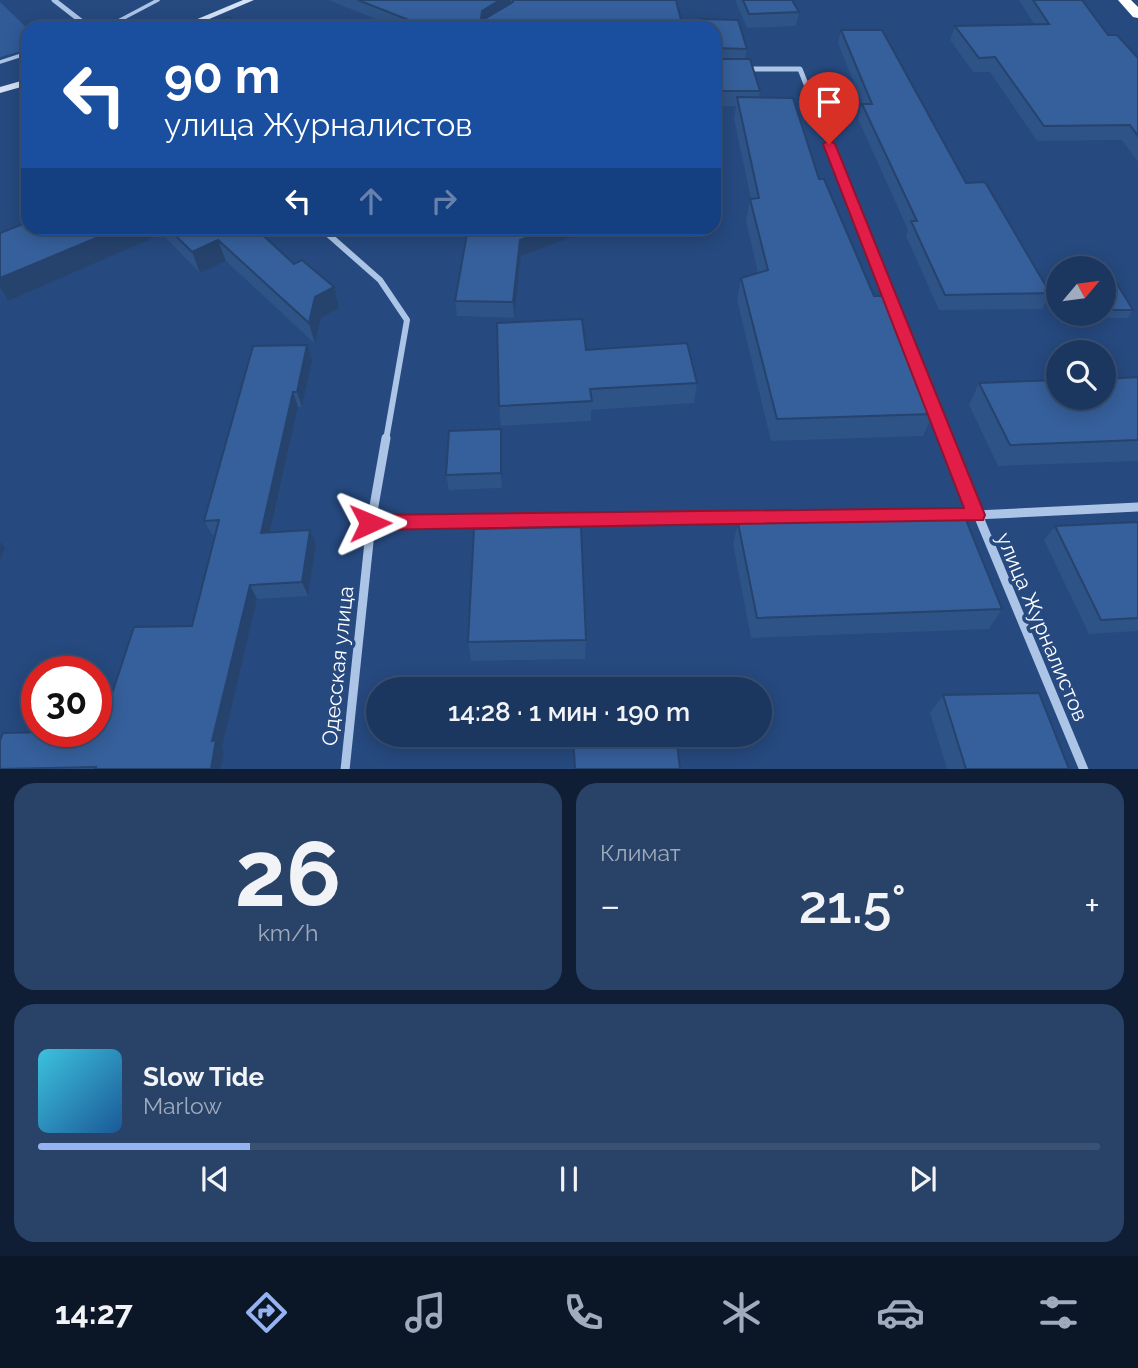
<!DOCTYPE html>
<html lang="ru">
<head>
<meta charset="utf-8">
<style>
	:root { --surface:#1c375f; --page:#294268; --text:#f1f3f6; --muted:#a0acbd; --line:#3a5174; --accent:#95b2f1 }
	body { margin:0; font-family:Raleway,sans-serif; background:var(--page); color:var(--text); height:100vh; display:flex; flex-direction:column; font-size:26px; white-space:nowrap }
	* { box-sizing:border-box; margin:0 }
	p { font-size:23px; color:var(--muted) }
	.icon { flex:none; width:38px; height:38px; fill:none; stroke:currentColor; stroke-width:2; stroke-linecap:round; stroke-linejoin:round }
	.map { position:relative; height:769px; overflow:hidden }
	.panel { display:flex; flex-direction:column; gap:14px; padding:14px; background:#0f1e34; flex:1 }
	.panel>* { flex:none }
	.hud { position:absolute; left:21px; top:21px; width:700px; height:214px; border-radius:21px; box-shadow:0 4px 18px #0003,0 0 0 2px var(--line); background:#1a4fa0; color:#fff; overflow:hidden }
	.needle { width:46px; rotate:61deg }
	.tools { position:absolute; left:1046px; top:256px; display:grid; gap:14px }
	.tools a { display:grid; place-items:center; width:70px; height:70px; border-radius:50%; background:var(--surface); box-shadow:0 4px 18px #0003,0 0 0 2px var(--line); font-size:35px }
	.speed { position:absolute; left:21px; top:656px; display:flex; gap:14px; font-size:35px; font-weight:700; text-align:center }
	.speed>* { display:grid; place-content:center; width:91px; height:91px; border-radius:50%; background:var(--surface); box-shadow:0 4px 18px #0003,0 0 0 2px var(--line); line-height:1 }
	.speed .limit { border:10px solid #d22; background:#fff; color:#111 }
	.pin { position:absolute; display:grid; place-items:center; width:60px; height:60px; color:#fff; margin:-72px -30px; border-radius:50% 50% 50% 0; rotate:-45deg; box-shadow:0 0 7px #0007 }
	.pin .icon { rotate:45deg }
	.me { position:absolute; width:77px; margin:-38px; rotate:89deg; stroke-linejoin:round; filter:drop-shadow(0 0 5px #0008) }
	.turn { display:flex; align-items:center; gap:24px; height:147px; padding:0 28px; font-size:32px }
	.turn .icon { width:91px; height:91px; stroke-width:2.5 }
	.turn b { display:block; font-size:49px; line-height:60px }
	.lanes { display:flex; align-items:center; height:66px; padding:0 28px; background:#0003; justify-content:center; gap:35px; direction:ltr }
	.lanes .off { opacity:.35 }
	.big { font-size:52px; font-weight:600; line-height:1.1 }
	.panel .widget { flex:1; display:flex; flex-direction:column; justify-content:center; gap:10px; min-width:0; padding:0 24px; border-radius:21px; background:var(--page) }
	.panel .dial { align-items:center; gap:0 }
	.dial b { font-size:91px; line-height:1 }
	.song { display:flex; align-items:center; gap:21px }
	.cover { width:84px; height:84px; border-radius:10px; background:linear-gradient(135deg,hsl(190 70% 55%),hsl(210 70% 35%)) }
	.played { height:7px; border-radius:4px; background:linear-gradient(90deg,var(--accent) 20%,var(--line) 20%) }
	.keys { display:flex; justify-content:space-around; direction:ltr }
	.heat { display:flex; justify-content:space-between; align-items:center; font-size:38px; direction:ltr }
	.panel .tiles { flex:1; display:grid; gap:14px; grid-template-columns:1fr 1fr }
	.widget:last-child { grid-column:span 2 }
	.trip { position:absolute; left:366px; top:677px; width:406px; height:70px; border-radius:35px; background:var(--surface); box-shadow:0 4px 18px #0003,0 0 0 2px var(--line); font-weight:600; line-height:70px; text-align:center }
	.dock { display:flex; height:112px; justify-content:space-around; align-items:center; background:#0b1626; color:var(--muted) }
	.dock .icon { width:49px; height:49px }
	.dock .selected { color:var(--accent) }
	.dock b { font-size:32px; color:var(--text) }
	.map>svg:first-child { display:block }
	.green { fill:#305b97 }
	.lines { fill:none; stroke-linecap:round; stroke-linejoin:round }
	.lane { stroke:#acc4e6; stroke-width:3.5 }
	.street-far2 { stroke:#acc4e6; stroke-width:5 }
	.street-far1 { stroke:#acc4e6; stroke-width:6 }
	.street { stroke:#acc4e6; stroke-width:9 }
	.secondary { fill:#d5e2f5; fill-rule:evenodd }
	.highway { fill:#fff; fill-rule:evenodd }
	.wall { fill:#2e5386 }
	.shaded-wall { fill:#26436d }
	.building { fill:#36609c; stroke:#26436d; stroke-width:2 }
	.route { fill:#e11d48; stroke:#92132f; stroke-width:2 }
	.labels { text-anchor:middle; stroke-width:7; stroke-linejoin:round; paint-order:stroke }
	.street-label { font-size:21px; fill:#fff; stroke:#26497f }
</style>
</head>
<body>
<div class="map">
<svg width="1138" height="770" viewBox="0 0 1138 770">
	<rect width="100%" height="100%" fill="#26497f"/>
	<!-- green -->
	<polygon class="green" points="0,2 28,29 28,49 0,57"/>
	<g class="lines">
		<!-- lane -->
		<g class="lane">
			<polyline points="105,28 158,0"/>
			<polyline points="0,62 28,53"/>
		</g>
		<!-- street-far2 -->
		<g class="street-far2">
			<polyline points="54,0 90,28"/>
			<polyline points="746,69 800,69 848,190"/>
		</g>
		<!-- street-far1 -->
		<g class="street-far1">
			<polyline points="847,188 946,440"/>
			<polyline points="321,228 380,280 407,320 386,440"/>
		</g>
		<!-- street -->
		<g class="street">
			<polyline points="946,438 1084,770"/>
			<polyline points="371,523 976,515 1138,507"/>
			<polyline points="345,770 371,523 386,438"/>
		</g>
		<!-- secondary -->
		<g class="secondary">
			<polygon points="243,0 254,0 188,28 176,28"/>
			<polygon points="28,79 28,85 0,93 0,87"/>
		</g>
		<!-- highway -->
		<polygon class="highway" points="1118,0 1131,0 1138,7 1138,18 1133,17"/>
	</g>
	<!-- wall -->
	<g class="wall">
		<polygon points="328,0 676,0 683,28 398,28"/>
		<polygon points="735,0 792,0 799,12 796,26 747,28"/>
		<polygon points="1019,0 1082,0 1108,35 1138,58 1138,162 1122,140 1037,141 990,72 973,72 950,40 955,26 1034,24"/>
		<polygon points="701,19 747,49 745,59 760,91 759,98 819,179 874,296 933,414 923,436 771,441 737,300 741,278 758,273 746,221 750,199 751,199 734,119 736,106 717,106 714,93 714,28 700,28"/>
		<polygon points="841,30 966,183 1050,293 1042,309 939,310 906,236 908,230 858,119 862,104 838,43"/>
		<polygon points="28,228 255,228 294,264 334,287 339,308 321,318 315,344 226,261 200,273 162,234 8,301 0,290 0,233"/>
		<polygon points="468,228 582,228 582,233 521,256 514,318 457,316 455,301"/>
		<polygon points="1104,279 1133,310 1128,318 1087,318 1084,313 1104,313"/>
		<polygon points="307,345 312,360 302,407 298,407 271,532 310,530 316,545 308,596 257,599 222,748 224,752 221,769 0,769 100,730 192,626 215,535 212,535 204,521"/>
		<polygon points="586,350 697,383 694,403 591,410 591,421 501,426 499,406"/>
		<polygon points="1138,377 1138,461 998,466 969,405 979,383"/>
		<polygon points="502,445 502,488 449,490 446,475"/>
		<polygon points="1138,522 1138,631 1089,634 1044,540 1055,526"/>
		<polygon points="738,523 1002,609 989,629 751,638 733,544"/>
		<polygon points="586,640 585,659 471,661 468,642"/>
		<polygon points="943,695 1069,769 947,769 930,713"/>
	</g>
	<!-- shaded-wall -->
	<g class="shaded-wall">
		<polygon points="500,0 511,0 511,7 483,24 481,18 482,11"/>
		<polygon points="120,228 159,228 162,234 8,301 0,288 0,278"/>
		<polygon points="554,228 582,228 582,233 521,256 514,318 513,302 520,240"/>
		<polygon points="218,240 226,261 200,273 192,252"/>
		<polygon points="334,287 339,308 321,318 315,344 309,323 315,297"/>
		<polygon points="307,345 312,360 302,407 297,392"/>
		<polygon points="293,392 298,407 267,547 261,533"/>
		<polygon points="501,429 502,445 502,488 501,473"/>
		<polygon points="310,530 316,545 308,596 302,582"/>
		<polygon points="0,542 5,548 0,559"/>
		<polygon points="250,585 257,599 222,748 224,752 221,769 211,769 212,741"/>
	</g>
	<!-- building -->
	<g class="building">
		<polygon points="358,0 500,0 482,11 481,18 486,18 513,2 513,0 676,0 683,28 429,28"/>
		<polygon points="743,0 792,0 799,12 749,14"/>
		<polygon points="1033,0 1082,0 1108,35 1117,35 1138,58 1138,136 1130,125 1044,126 995,57 979,58 955,26 1049,24"/>
		<polygon points="228,17 244,28 203,28"/>
		<polygon points="701,19 738,20 747,49 715,48 714,50 714,28 703,28"/>
		<polygon points="841,30 882,30 966,183 985,182 1050,293 945,295 911,221 917,221 862,104 872,104"/>
		<polygon points="714,58 716,59 750,59 760,91 719,91 714,71"/>
		<polygon points="737,97 793,98 819,179 824,179 874,296 885,296 933,414 777,419 741,278 768,270 750,199 759,198"/>
		<polygon points="28,222 28,228 120,228 0,278 0,233"/>
		<polygon points="168,228 255,228 294,264 302,260 334,287 315,297 309,323 218,240 192,252"/>
		<polygon points="468,228 554,228 520,240 513,302 455,301"/>
		<polygon points="1104,279 1114,279 1133,310 1104,310"/>
		<polygon points="582,319 586,350 687,343 697,383 590,389 592,401 499,406 497,323"/>
		<polygon points="307,345 297,392 293,392 261,533 310,530 302,582 250,585 212,741 216,740 211,769 95,769 96,767 0,769 0,740 3,733 50,732 96,732 96,730 100,730 134,627 192,626 219,520 204,521 253,346"/>
		<polygon points="1138,377 1138,440 1010,445 979,383 1059,380 1059,397 1104,397 1104,379"/>
		<polygon points="501,429 501,473 446,475 449,431"/>
		<polygon points="964,515 1002,609 757,618 738,523"/>
		<polygon points="1138,522 1138,618 1101,620 1055,526"/>
		<polygon points="581,527 586,640 468,642 474,529"/>
		<polygon points="1039,693 1069,769 966,769 943,695"/>
		<polygon points="573,735 676,735 680,769 575,769"/>
	</g>
	<!-- route -->
	<polygon class="route" points="829,140 835,144 985,515 983,520 370,530 364,528 361,523 364,517 370,515 964,508 823,144"/>
	<g class="labels">
		<!-- street labels -->
		<g class="street-label">
			<text transform="translate(1042 627) rotate(67)" y="7">улица Журналистов</text>
			<text transform="translate(338 666) rotate(-84)" y="7">Одесская улица</text>
		</g>
	</g>
</svg>
<div class="tools">
<a><svg class="needle" viewBox="-14 -14 28 28"><path d="M0-13l5 13h-10z" fill="#e53935"/><path d="M0 13l5-13h-10z" fill="#a0acbd"/></svg></a>
<a><svg class="icon" aria-label="search" viewBox="0 0 24 24"><circle cx="10" cy="10" r="6"/><path d="M15 15l6 6"/></svg></a>
</div>
<div class="speed"><div class="limit">30</div></div>
<div class="pin" style="left:829px;top:144px;background:#d93025"><svg class="icon" aria-label="arrive" viewBox="0 0 24 24"><path d="M6 21V4h12l-3 4 3 4H6"/></svg></div>
<svg class="me" style="left:370px;top:523px" viewBox="-20 -20 40 40"><path d="M0-17L14 15 0 8-14 15z" fill="#e11d48" stroke="#fff" stroke-width="4"/></svg>
<div class="trip">14:28 · 1 мин · 190 m</div>
<div class="hud">
<div class="turn"><svg class="icon" aria-label="left" viewBox="0 0 24 24"><path d="M17 20v-9H6M10 6l-5 5 5 5"/></svg><div><b>90 m</b>улица Журналистов</div></div>
<div class="lanes"><svg class="icon" aria-label="left" viewBox="0 0 24 24"><path d="M17 20v-9H6M10 6l-5 5 5 5"/></svg><svg class="icon off" aria-label="ahead" viewBox="0 0 24 24"><path d="M12 20V5M6 11l6-6 6 6"/></svg><svg class="icon off" aria-label="right" viewBox="0 0 24 24"><path d="M7 20v-9h11M14 6l5 5-5 5"/></svg></div>
</div>
</div>
<section class="panel">
<div class="tiles">
<div class="widget dial"><b>26</b><p>km/h</p></div>
<div class="widget"><p>Климат</p>
<div class="heat"><a>−</a><b class="big">21.5°</b><a>+</a></div>
</div>
<div class="widget">
<div class="song"><i class="cover"></i><div><b>Slow Tide</b><p>Marlow</p></div></div>
<div class="played"></div>
<div class="keys"><svg class="icon" aria-label="previous" viewBox="0 0 24 24"><path d="M18 5L8 12l10 7zM5 5v14"/></svg><svg class="icon" aria-label="pause" viewBox="0 0 24 24"><path d="M8 5v14M16 5v14"/></svg><svg class="icon" aria-label="next" viewBox="0 0 24 24"><path d="M6 5l10 7-10 7zM19 5v14"/></svg></div>
</div>
</div>
</section>
<nav class="dock">
<b>14:27</b>
<svg class="icon selected" aria-label="directions" viewBox="0 0 24 24"><path d="M12 3l9 9-9 9-9-9zM9 14v-3h6M13 9l2 2-2 2"/></svg>
<svg class="icon" aria-label="music" viewBox="0 0 24 24"><path d="M9 18V5l10-2v13"/><circle cx="6" cy="18" r="3"/><circle cx="16" cy="16" r="3"/></svg>
<svg class="icon" aria-label="phone" viewBox="0 0 24 24"><path d="M5 4h4l2 5-3 2q2 4 5 5l2-3 5 2v4C11 20 4 13 5 4z"/></svg>
<svg class="icon" aria-label="climate" viewBox="0 0 24 24"><path d="M12 3v18M4 7l16 10M4 17L20 7"/></svg>
<svg class="icon" aria-label="car" viewBox="0 0 24 24"><path d="M5 17H2v-5l4-1 3-4h7l3 4 3 1v5h-3M9 17h6M6 11h13"/><circle cx="7" cy="17" r="2"/><circle cx="17" cy="17" r="2"/></svg>
<svg class="icon" aria-label="filters" viewBox="0 0 24 24"><path d="M4 7h16M4 17h16"/><circle cx="9" cy="7" r="2"/><circle cx="15" cy="17" r="2"/></svg>
</nav>
</body>
</html>
